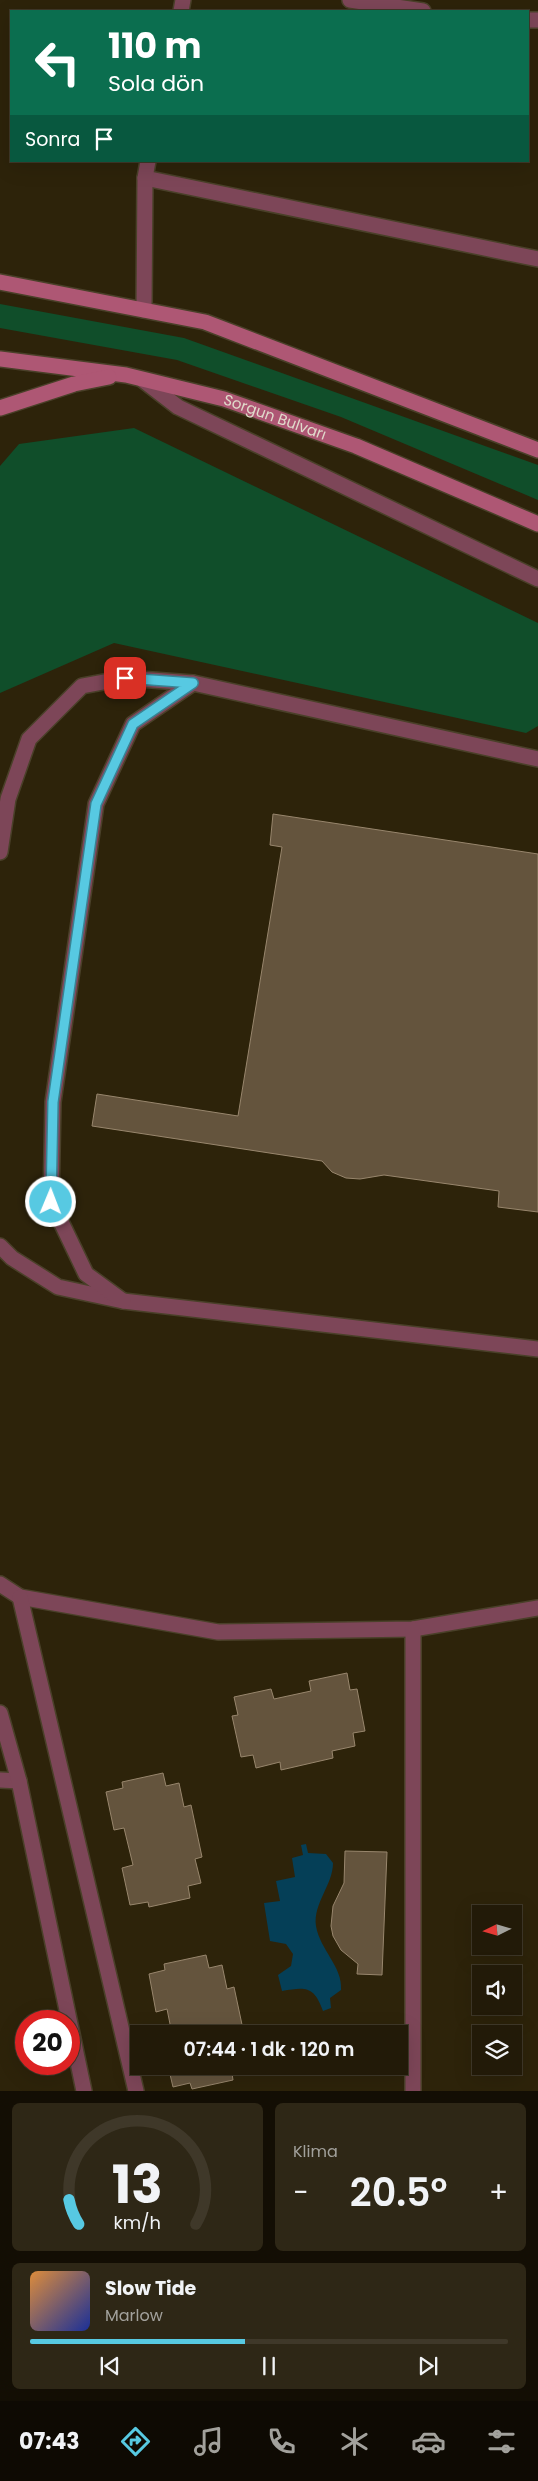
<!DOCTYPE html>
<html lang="tr">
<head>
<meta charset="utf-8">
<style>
	:root { --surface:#221a08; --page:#2e2716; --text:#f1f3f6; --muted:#a2a19c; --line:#3f3829; --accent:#57c9e2 }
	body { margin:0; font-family:Poppins,sans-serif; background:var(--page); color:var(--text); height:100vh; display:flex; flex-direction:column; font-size:19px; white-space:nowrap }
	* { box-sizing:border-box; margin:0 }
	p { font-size:16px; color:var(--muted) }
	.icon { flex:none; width:28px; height:28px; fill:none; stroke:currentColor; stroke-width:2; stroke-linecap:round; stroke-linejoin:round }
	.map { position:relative; height:2091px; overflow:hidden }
	.details { display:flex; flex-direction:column; gap:12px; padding:12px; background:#130e04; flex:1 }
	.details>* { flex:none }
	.top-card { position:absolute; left:10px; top:10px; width:519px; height:152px; border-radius:0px; box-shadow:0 5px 20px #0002,0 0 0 1px var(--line); background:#0b6e4f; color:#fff; overflow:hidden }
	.needle { width:32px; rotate:265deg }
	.buttons { position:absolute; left:472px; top:1905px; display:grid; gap:10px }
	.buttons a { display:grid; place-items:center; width:50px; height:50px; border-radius:0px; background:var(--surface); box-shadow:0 5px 20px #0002,0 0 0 1px var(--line); font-size:25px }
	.speed { position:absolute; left:15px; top:2010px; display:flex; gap:10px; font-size:25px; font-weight:700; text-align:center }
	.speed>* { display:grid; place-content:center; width:65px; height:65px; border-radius:50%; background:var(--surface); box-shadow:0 5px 20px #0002,0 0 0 1px var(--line); line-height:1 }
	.speed .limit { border:8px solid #d22; background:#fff; color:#111 }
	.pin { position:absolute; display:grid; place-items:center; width:42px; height:42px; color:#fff; margin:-21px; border-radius:10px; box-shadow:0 2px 8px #0006 }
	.me { position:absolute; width:55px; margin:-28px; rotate:1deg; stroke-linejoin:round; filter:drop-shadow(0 0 4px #0008) }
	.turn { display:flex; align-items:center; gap:18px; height:105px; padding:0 15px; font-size:22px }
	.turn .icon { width:65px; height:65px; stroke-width:2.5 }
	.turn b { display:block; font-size:35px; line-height:42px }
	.then { display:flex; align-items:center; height:48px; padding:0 15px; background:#0003; gap:10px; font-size:19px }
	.big { font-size:38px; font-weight:600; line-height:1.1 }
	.details .widget { flex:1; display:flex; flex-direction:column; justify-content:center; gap:8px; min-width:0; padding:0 18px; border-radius:8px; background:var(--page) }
	.details .dial { align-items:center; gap:0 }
	.dial svg { height:130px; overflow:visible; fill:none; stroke:var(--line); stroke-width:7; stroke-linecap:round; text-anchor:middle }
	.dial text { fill:var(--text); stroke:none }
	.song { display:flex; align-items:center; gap:15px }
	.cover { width:60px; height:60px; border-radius:8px; background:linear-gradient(135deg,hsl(30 70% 55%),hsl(230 70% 35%)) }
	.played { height:5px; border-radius:2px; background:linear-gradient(90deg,var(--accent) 45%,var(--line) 45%) }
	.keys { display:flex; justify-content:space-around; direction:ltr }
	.heat { display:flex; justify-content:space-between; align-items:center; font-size:28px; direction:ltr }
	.details .tiles { flex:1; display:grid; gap:12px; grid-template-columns:1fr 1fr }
	.widget:last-child { grid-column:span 2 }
	.trip { position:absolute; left:130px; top:2025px; width:278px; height:50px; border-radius:0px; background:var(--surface); box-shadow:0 5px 20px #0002,0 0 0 1px var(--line); font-weight:600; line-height:50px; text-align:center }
	.dock { display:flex; height:80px; justify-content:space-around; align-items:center; background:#0e0a03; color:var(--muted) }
	.dock .icon { width:35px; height:35px }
	.dock .on { color:var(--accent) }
	.dock b { font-size:22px; color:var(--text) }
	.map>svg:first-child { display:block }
	.green { fill:#104e2a }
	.water { fill:#053f57 }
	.building { fill:#64543d; stroke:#98866d }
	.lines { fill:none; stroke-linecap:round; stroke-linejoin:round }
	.lane-casing { stroke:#4a4029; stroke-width:18 }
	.street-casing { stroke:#4a4029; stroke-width:18 }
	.secondary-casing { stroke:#4a4029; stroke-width:18 }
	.lane { stroke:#7d4658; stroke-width:15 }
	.street { stroke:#7d4658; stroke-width:15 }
	.secondary { stroke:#ae5774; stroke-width:15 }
	.route-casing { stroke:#398393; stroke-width:12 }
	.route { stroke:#57c9e2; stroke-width:9 }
	.labels { text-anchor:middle; stroke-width:5; stroke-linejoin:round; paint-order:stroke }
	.street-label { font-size:15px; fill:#e0dacb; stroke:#110d04 }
</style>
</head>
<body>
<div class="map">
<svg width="538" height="2091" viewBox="0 0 538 2091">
	<rect width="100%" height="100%" fill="#2d230a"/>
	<!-- green -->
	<g class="green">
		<polygon points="0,304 184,338 538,465 538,500 341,417 177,360 0,328"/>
		<polygon points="134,428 538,623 538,726 526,733 114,643 0,693 0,466 19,444"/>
	</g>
	<!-- water -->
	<path class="water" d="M306 1844 308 1853 326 1854 333 1863C333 1885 313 1903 316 1926 320 1950 343 1967 341 1990L330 1998 331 2008 323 2011C314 1986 306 1987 282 1991L278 1975 291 1966 293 1954 286 1944 270 1941 264 1903 280 1901 276 1881 295 1877 292 1858 303 1855 301 1845Z"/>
	<!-- building -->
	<g class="building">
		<polygon points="273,814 538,854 538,1212 498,1207 499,1191 384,1175 360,1179 346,1178 332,1172 322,1161 92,1126 97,1094 238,1116 282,847 270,845"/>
		<polygon points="347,1673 350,1690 357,1689 365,1731 353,1733 355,1746 332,1751 333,1758 281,1770 280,1762 256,1768 253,1755 241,1757 232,1716 238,1715 234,1697 271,1689 274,1699 311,1691 309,1681"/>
		<polygon points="163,1773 166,1786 179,1783 184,1807 191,1805 202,1857 195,1859 201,1883 188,1886 190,1898 149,1907 148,1902 130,1905 122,1868 133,1865 124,1828 114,1830 106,1792 123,1788 122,1782"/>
		<polygon points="345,1851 387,1852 382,1975 357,1974 358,1964 341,1950 333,1936 331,1926 333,1906 344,1883"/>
		<polygon points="206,1955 209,1968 222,1965 227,1989 234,1987 244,2034 172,2034 167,2009 156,2012 149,1974 165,1970 164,1964"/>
		<polygon points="168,2066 236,2066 231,2067 233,2080 192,2089 190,2083 173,2087"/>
	</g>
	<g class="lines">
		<!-- lane casing -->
		<g class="lane-casing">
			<g id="lane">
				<polyline points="143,380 178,407 538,579"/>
				<polyline points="0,852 8,799 29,739 82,686 125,678 193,683 538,759"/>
				<polyline points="0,1246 12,1258 58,1287 123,1301 538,1349"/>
				<polyline points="123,1301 86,1274 51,1201 53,1102 96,804 133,724 193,683"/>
				<polyline points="0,1780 19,1781"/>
			</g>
		</g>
		<!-- street casing -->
		<g class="street-casing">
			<g id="street">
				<polyline points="350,0 423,11"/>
				<polyline points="181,11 183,0"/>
				<polyline points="528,20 538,20"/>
				<polyline points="145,178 538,259"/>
				<polyline points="144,310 145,178 148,161"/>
				<polyline points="0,1584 20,1597 218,1632 413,1629 538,1608"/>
				<polyline points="20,1597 136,2091"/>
				<polyline points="0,1713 19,1781 84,2091"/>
				<polyline points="413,2091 413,1629"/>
			</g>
		</g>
		<!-- secondary casing -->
		<g class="secondary-casing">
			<g id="secondary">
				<polyline points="0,282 205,322 538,450"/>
				<path id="s1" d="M0 359 126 375 224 399 356 446 538 524"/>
				<polyline points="0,408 74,384 109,377"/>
			</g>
		</g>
		<!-- lane -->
		<use href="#lane" class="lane"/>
		<!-- street -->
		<use href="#street" class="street"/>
		<!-- secondary -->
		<use href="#secondary" class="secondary"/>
	</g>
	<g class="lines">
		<!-- route casing -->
		<g class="route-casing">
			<polyline id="route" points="51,1202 53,1102 96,804 133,724 193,683 125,678"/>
		</g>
		<!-- route -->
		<use href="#route" class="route"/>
	</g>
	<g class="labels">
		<!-- street labels -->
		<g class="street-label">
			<text dy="5" stroke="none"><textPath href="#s1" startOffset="282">Sorgun Bulvarı</textPath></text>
		</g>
	</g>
</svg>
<div class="buttons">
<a><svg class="needle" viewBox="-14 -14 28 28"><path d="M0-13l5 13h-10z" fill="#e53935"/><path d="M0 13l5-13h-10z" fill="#a2a19c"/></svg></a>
<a><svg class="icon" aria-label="sound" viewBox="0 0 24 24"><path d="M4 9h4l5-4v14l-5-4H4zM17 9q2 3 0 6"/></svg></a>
<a><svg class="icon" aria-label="layers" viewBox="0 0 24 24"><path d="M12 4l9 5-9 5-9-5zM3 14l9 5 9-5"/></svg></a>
</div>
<div class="speed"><div class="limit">20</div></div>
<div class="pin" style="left:125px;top:678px;background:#d93025"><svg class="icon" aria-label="arrive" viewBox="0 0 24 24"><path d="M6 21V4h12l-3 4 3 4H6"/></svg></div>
<svg class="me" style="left:51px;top:1202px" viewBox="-20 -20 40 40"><circle r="17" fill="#57c9e2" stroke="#fff" stroke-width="3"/><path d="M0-11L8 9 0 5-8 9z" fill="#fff"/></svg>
<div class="trip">07:44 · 1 dk · 120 m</div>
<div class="top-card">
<div class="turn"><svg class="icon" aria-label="left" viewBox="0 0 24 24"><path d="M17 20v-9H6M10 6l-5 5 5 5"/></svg><div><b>110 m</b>Sola dön</div></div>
<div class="then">Sonra<svg class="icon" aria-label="arrive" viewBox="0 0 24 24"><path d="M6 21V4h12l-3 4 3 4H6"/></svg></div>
</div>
</div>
<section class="details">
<div class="tiles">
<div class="widget dial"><svg viewBox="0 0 100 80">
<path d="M14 69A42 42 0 1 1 86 69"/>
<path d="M14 69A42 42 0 0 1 8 54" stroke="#57c9e2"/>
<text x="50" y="56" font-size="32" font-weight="700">13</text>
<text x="50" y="72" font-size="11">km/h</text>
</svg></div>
<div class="widget"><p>Klima</p>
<div class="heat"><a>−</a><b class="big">20.5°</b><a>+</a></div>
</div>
<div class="widget">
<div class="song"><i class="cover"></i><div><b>Slow Tide</b><p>Marlow</p></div></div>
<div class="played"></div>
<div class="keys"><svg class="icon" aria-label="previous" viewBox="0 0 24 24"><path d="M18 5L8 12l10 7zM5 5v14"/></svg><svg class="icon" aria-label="pause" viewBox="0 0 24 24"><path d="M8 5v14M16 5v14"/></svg><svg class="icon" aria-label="next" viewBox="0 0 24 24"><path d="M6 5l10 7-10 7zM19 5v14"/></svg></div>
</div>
</div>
</section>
<nav class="dock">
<b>07:43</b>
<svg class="icon on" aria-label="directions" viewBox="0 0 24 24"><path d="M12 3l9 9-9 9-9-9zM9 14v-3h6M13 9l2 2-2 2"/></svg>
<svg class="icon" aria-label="music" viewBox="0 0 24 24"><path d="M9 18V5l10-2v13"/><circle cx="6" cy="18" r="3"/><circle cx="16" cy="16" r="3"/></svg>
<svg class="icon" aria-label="phone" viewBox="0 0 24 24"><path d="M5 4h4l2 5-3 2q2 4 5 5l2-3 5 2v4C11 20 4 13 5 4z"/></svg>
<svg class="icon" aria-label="climate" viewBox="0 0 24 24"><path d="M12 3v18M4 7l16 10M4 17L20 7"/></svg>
<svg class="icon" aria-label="car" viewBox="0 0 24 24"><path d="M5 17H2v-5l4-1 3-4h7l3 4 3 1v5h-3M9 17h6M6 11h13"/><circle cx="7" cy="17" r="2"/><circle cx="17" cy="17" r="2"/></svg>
<svg class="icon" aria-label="filters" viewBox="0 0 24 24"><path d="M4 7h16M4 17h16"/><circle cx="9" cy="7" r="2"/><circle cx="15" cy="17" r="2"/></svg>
</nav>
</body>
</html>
